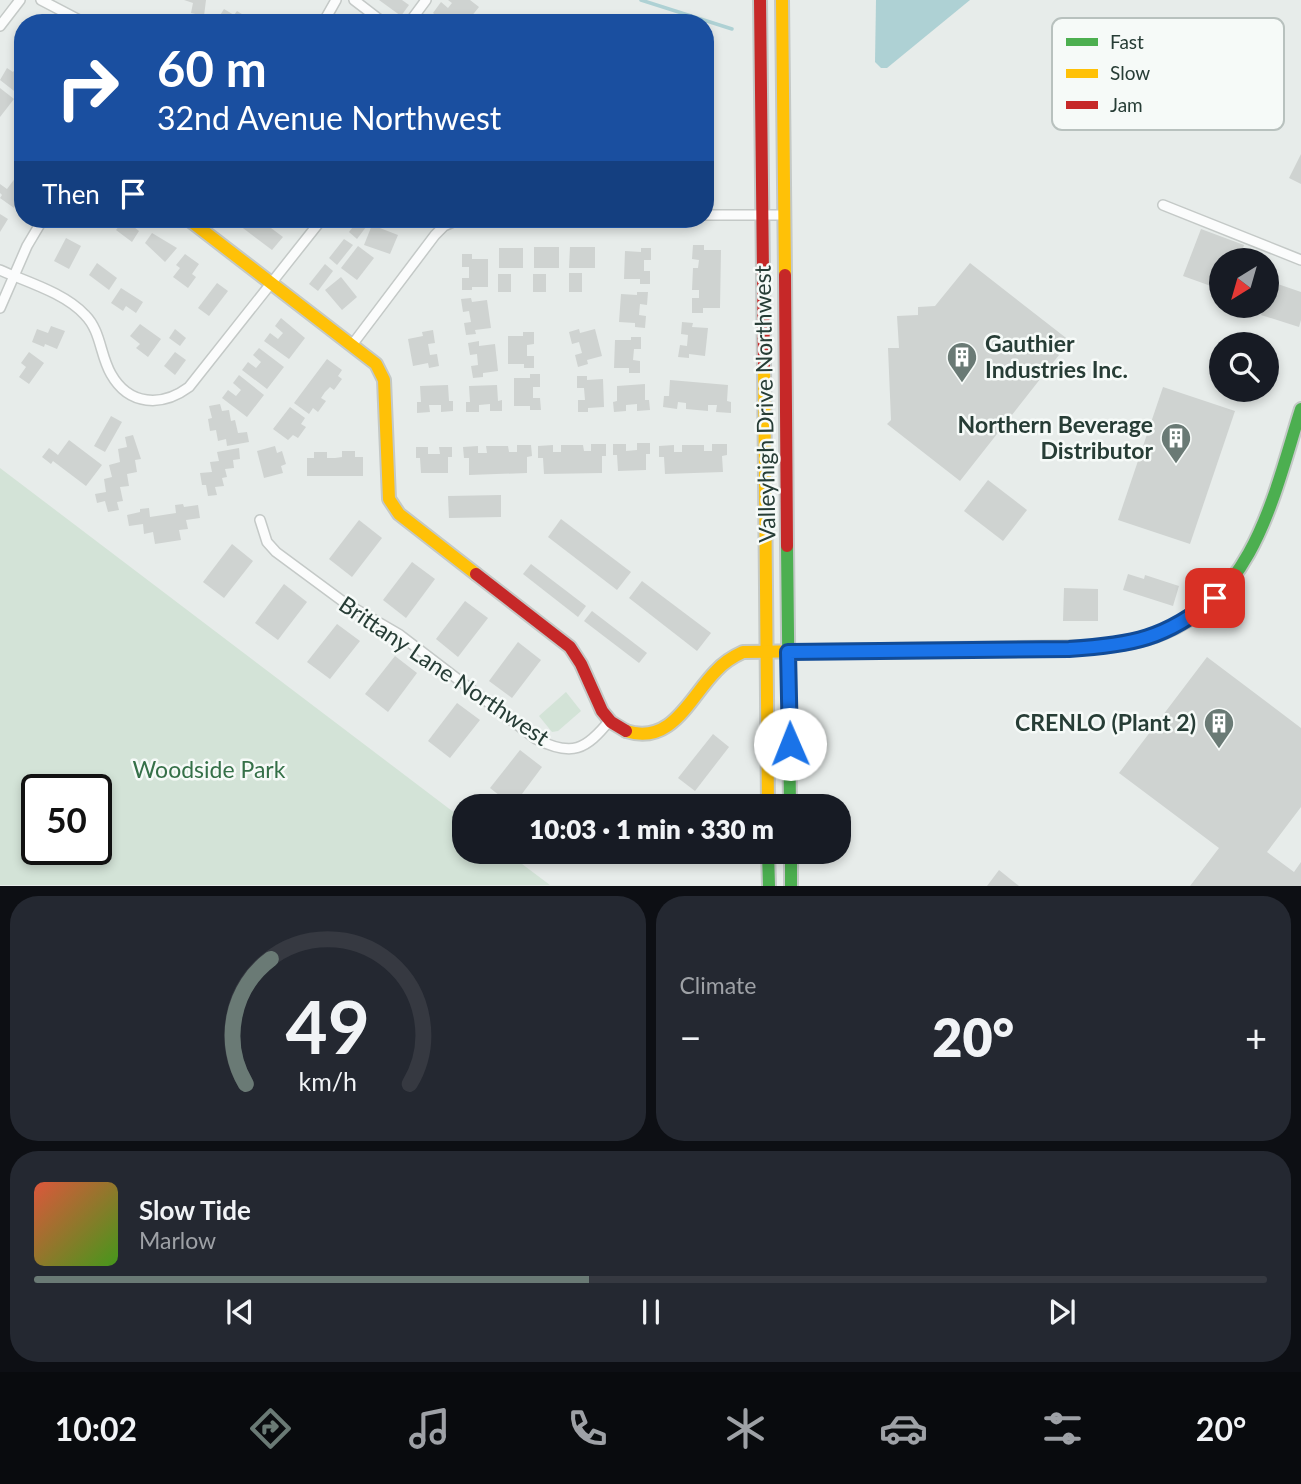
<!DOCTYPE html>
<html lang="en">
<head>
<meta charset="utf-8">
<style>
	:root { --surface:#171b24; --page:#242831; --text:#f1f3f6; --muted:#9ea1a6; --line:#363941; --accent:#6a7a75 }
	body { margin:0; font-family:Lato,sans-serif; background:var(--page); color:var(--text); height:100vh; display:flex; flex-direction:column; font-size:26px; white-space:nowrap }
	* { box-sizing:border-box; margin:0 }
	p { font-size:23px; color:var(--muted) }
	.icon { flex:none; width:38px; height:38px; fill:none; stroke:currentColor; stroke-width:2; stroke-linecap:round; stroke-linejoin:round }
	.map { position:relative; height:886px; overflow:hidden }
	.sheet { display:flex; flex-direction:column; gap:10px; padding:10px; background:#0d0f14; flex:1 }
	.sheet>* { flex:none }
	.hud { position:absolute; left:14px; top:14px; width:700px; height:214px; border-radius:28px; box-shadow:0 4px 10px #0003; background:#1a4fa0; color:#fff; overflow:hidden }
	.needle { width:46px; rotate:217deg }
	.tools { position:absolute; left:1209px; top:248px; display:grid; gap:14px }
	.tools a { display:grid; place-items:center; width:70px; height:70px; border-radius:50%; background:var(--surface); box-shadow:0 4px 10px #0003; font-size:35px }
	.speed { position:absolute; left:21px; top:774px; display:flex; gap:14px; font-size:35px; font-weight:700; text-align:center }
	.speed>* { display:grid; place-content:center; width:91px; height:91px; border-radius:50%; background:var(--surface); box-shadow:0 4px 10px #0003; line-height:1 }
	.speed .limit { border:4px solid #111; border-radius:10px; background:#fff; color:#111 }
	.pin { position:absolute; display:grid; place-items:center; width:60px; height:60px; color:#fff; margin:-30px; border-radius:14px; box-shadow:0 4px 10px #0006 }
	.me { position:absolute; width:77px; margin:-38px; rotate:359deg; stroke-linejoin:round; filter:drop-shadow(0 0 5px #0008) }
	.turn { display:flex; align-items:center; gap:24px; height:147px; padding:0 28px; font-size:32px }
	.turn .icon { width:91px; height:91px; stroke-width:2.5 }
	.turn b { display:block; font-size:49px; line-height:60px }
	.then { display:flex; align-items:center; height:66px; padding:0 28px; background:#0003; gap:14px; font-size:26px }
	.big { font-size:52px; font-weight:800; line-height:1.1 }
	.sheet .widget { flex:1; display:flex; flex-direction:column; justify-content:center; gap:10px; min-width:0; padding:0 24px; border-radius:28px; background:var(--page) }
	.sheet .dial { align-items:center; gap:0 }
	.dial svg { height:182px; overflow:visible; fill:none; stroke:var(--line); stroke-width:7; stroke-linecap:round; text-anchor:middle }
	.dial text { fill:var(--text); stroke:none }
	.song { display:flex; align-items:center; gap:21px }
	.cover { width:84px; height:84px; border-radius:10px; background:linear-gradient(135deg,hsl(10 70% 55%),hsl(100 70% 35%)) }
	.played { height:7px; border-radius:4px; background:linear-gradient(90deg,var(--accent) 45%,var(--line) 45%) }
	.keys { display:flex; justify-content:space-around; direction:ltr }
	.heat { display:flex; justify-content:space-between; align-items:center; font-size:38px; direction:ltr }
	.sheet .tiles { flex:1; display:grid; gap:10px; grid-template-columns:1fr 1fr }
	.widget:last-child { grid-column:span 2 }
	.trip { position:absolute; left:452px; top:794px; width:399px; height:70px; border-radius:28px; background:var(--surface); box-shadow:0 4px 10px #0003; font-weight:800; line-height:70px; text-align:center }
	.tabs { display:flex; height:112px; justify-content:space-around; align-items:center; background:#090b0e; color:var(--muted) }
	.tabs .icon { width:49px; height:49px }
	.tabs .active { color:var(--accent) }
	.tabs b { font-size:32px; color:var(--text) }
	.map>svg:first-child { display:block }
	.green { fill:#d3e3d7; fill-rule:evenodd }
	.water { fill:#aed1d4 }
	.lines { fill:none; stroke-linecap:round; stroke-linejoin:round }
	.stream { stroke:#aed1d4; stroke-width:3.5 }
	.building { fill:#cfd3d1 }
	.street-casing { stroke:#c4c9c7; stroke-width:12 }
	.fast-casing { stroke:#c4c9c7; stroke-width:16 }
	.slow-casing { stroke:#c4c9c7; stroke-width:16 }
	.jam-casing { stroke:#c4c9c7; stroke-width:16 }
	.street { stroke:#fbfcfc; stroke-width:9 }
	.fast { stroke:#4caf50; stroke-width:12 }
	.slow { stroke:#ffc107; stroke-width:12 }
	.jam { stroke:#c62828; stroke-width:12 }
	.route-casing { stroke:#114b97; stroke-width:18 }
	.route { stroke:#1a73e8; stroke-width:12 }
	.labels { text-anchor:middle; stroke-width:5; stroke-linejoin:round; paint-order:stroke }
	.poi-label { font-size:23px; font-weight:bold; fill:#273d36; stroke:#f6faf8; text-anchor:end }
	.street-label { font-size:23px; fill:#273d36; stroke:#f6faf8 }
	.park-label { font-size:23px; fill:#357048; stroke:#f6faf8 }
	.key { fill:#f6faf8; stroke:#b8c1be; stroke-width:2 }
	.key-label { font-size:19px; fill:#273d36 }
</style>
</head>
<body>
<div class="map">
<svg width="1301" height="886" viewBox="0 0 1301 886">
	<rect width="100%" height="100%" fill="#e7ecea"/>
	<!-- green -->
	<g class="green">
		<path d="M0 468 464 820V852H506L550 885H0ZM37 789H96V849H37Z"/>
		<polygon points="566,692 581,711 558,731 552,732 539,716"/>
	</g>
	<!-- water -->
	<polygon class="water" points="876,0 970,0 887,68 881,68 875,62"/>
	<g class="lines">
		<!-- stream -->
		<polyline class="stream" points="641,0 732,29"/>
	</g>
	<!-- building -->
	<g class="building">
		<polygon points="184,0 206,0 204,16 191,13 193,3"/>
		<polygon points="379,0 402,0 409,5 401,16"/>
		<polygon points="448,0 470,0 479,7 466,23 446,23 433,13 441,2 448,8 452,3"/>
		<polygon points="224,9 234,15 237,11 250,19 247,23 221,23 217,20"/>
		<polygon points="18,65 23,69 23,88 18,94 0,80 7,68 13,72"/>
		<polygon points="0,88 14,99 0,117"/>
		<polygon points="1301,154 1301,184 1289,178"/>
		<polygon points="19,173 23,176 23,196 14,208 0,198 2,195 0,193 0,184 7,189"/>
		<polygon points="0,214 8,219 0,232"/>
		<polygon points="121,219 140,219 134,227 139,231 132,242 116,230 123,221"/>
		<polygon points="231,219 259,219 283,237 272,250"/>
		<polygon points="359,219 372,219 357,239 349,232"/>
		<polygon points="372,225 398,235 390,254 364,245"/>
		<polygon points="1201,229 1244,245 1239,261 1222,261 1222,290 1183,276"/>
		<polygon points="152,233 177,248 165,262 145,243"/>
		<polygon points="66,238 81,246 69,269 54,261"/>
		<polygon points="344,239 353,245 337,265 329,258"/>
		<polygon points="693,245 704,245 704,250 721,250 720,308 703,308 703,313 692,313 692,298 699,298 699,290 692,290 693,268 698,268 699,260 692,259"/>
		<polygon points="358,246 374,258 357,280 341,268"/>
		<rect x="534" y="247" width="25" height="21"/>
		<polygon points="570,247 595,247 595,268 569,268"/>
		<rect x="499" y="248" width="24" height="20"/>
		<polygon points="641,248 651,248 651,260 644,260 644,271 650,271 650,284 640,284 640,279 624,279 625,251 641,252"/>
		<polygon points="185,254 199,264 192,274 196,277 188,288 173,277 180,268 176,265"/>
		<polygon points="462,254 472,254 472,259 488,259 488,287 472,287 472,290 462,290 462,278 469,278 469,267 462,267"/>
		<polygon points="97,263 117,278 109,290 89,275"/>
		<polygon points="970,263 1070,341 960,481 887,424 891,420 888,348 899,348 897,316 918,315 918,307 935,306"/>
		<polygon points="325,264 333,271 318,291 309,284"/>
		<rect x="569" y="273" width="13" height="19"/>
		<rect x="498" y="274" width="13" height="18"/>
		<rect x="533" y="274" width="13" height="18"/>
		<polygon points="341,277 357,297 342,310 325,290"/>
		<polygon points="1272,282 1301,292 1301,320 1299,327 1261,315 1264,306 1267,306 1267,298"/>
		<polygon points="217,283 228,291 209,316 198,308"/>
		<polygon points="121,288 143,302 136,313 126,306 123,311 111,303"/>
		<polygon points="637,292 648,292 647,305 640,304 639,315 646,316 645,328 635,327 635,323 619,322 621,294 637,295"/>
		<polygon points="471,298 472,302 487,300 491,328 475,330 476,334 466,335 464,323 471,322 469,311 463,312 461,299"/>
		<polygon points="281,318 305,338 289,359 264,341 270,333 278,339 283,333 275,326"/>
		<polygon points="682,322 693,323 692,327 708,328 705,356 689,354 689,358 678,357 680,345 687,346 688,335 681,334"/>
		<polygon points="140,324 161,339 148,357 136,348 140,344 130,336"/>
		<polygon points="51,326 65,331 57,349 45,344 44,347 32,342 37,329 48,333"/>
		<polygon points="175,329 186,338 180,346 169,338"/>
		<polygon points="579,329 580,333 595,329 602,356 587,360 588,364 578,367 575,355 582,353 579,342 572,344 569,332"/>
		<polygon points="433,330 435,343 428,344 430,355 437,354 439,366 429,368 428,363 413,366 408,339 423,336 422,332"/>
		<polygon points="523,332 534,332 534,344 527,345 527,356 534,356 534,368 524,368 524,364 508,364 508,336 523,336"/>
		<polygon points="631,337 641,337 641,349 634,349 633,360 640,361 640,373 629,373 629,368 614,368 615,340 631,340"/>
		<polygon points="479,341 479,346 495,344 498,371 483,373 483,377 473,378 471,366 478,365 477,354 470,355 468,343"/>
		<polygon points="259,348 284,367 267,389 242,370 248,362 256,368 261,362 253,355"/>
		<polygon points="29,352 44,363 29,384 19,377 26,367 21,363"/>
		<polygon points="175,352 186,360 175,375 164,366"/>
		<polygon points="327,359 342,370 338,376 342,379 334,390 330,387 325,392 321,398 326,401 318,412 313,408 309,414 294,403"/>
		<polygon points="530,374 540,374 540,387 533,387 533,398 540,398 541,410 530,410 530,406 514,406 514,378 530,378"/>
		<polygon points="239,375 264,395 247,417 222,398 228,390 236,396 241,390 233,383"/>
		<polygon points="577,376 587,376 587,380 603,379 604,407 588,408 588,412 578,412 578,400 585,400 584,388 577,388"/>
		<polygon points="670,380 728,385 727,401 731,402 731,413 716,412 717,405 708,405 708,411 686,409 686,403 678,402 677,409 663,407 664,396 669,396"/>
		<polygon points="645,384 645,400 649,400 650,410 637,411 637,404 626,405 626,411 614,412 613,402 617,401 617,386"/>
		<polygon points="448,385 449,401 453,401 453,411 441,412 441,405 429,405 430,412 417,413 417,402 421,402 420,386"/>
		<polygon points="497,385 498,401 502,400 502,411 490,411 490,404 479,405 479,412 466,412 466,402 470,402 469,386"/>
		<polygon points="1163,387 1235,411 1190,544 1118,520"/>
		<polygon points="220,404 222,411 229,410 231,421 235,420 238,433 247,432 249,442 227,446 226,439 218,441 216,430 210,431 208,419 212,418 209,406"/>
		<polygon points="290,407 305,418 301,424 306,427 298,438 293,435 288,440 273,429"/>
		<polygon points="111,416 122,422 105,452 94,446"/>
		<polygon points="133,435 141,459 135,460 137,472 127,474 129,486 120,487 123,501 117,502 119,510 108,512 105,501 97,503 95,494 106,492 104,479 112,477 109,465 120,462 118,449 127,447 125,437"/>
		<polygon points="69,440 102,465 86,486 53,461 51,464 42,457 49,448 58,455"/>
		<polygon points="637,443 650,443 650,454 646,454 646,470 618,471 617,455 613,455 613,444 626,444 626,451 637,450"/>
		<polygon points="591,444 606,444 606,456 602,456 602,473 544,474 543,458 538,458 538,446 553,445 553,452 561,452 561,445 583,445 584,451 591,451"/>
		<polygon points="712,444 727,444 727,455 722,456 723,472 665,474 664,457 659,457 659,446 674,445 674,452 682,452 682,445 704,445 704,451 712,451"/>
		<polygon points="517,445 531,445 532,456 527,457 527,473 469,475 469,458 464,458 463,447 478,446 478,453 487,453 486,446 508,446 509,452 517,452"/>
		<polygon points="275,446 277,453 282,451 286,464 281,466 283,473 264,478 257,451"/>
		<polygon points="416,447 428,447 428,454 440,454 439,447 452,447 452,457 448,457 448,473 421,473 420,458 416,458"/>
		<polygon points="239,448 240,459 233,460 234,468 225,469 227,477 222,478 224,486 215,487 217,495 208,496 206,485 202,485 200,473 212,472 210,462 219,461 217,452"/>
		<polygon points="342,451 355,451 355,457 363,457 363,476 307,476 307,458 314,458 314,452 327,452 327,458 335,458 342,457"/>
		<polygon points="988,480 1027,510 1003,541 964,511"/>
		<polygon points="501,495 501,517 449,518 448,496"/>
		<polygon points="183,504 184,507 198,505 200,518 186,520 188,529 179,530 181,540 155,544 153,532 144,534 143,524 129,526 127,515 140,512 140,509 149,508 150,517 176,513 175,505"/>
		<polygon points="561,519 631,572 617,590 548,537"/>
		<polygon points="359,520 382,538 352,577 329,559"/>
		<polygon points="232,544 253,561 224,598 203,582"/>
		<polygon points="412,562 435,579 406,618 383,600"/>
		<polygon points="531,564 586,606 578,617 523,574"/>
		<polygon points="1128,574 1144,579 1145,575 1179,586 1173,606 1123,590"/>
		<polygon points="642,581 711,633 697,651 629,598"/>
		<polygon points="284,584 307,602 278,640 255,623"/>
		<polygon points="1064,588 1098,589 1098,621 1063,621"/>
		<polygon points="465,601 488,618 458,657 436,639"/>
		<polygon points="592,611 647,653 639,663 584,621"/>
		<polygon points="337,624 360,641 330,679 307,662"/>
		<polygon points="518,642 541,660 512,698 489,681"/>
		<polygon points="395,656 417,673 388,712 365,694"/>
		<polygon points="1207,657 1301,728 1301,807 1267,852 1294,872 1301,862 1301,886 1190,886 1219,848 1119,773"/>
		<polygon points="457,703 480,720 450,758 428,741"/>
		<polygon points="713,734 729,747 695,791 678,778"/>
		<polygon points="520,750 542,767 513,806 490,788"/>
		<polygon points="999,870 1019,886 987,886"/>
	</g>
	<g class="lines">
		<!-- street casing -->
		<g class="street-casing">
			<g id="street">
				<polyline points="41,0 85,23"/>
				<polyline points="354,0 384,23"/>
				<polyline points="323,23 336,0"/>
				<polyline points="409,23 426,0"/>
				<polyline points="0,26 20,0"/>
				<polyline points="1163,205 1301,260"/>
				<polyline points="705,215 784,215"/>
				<path d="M0 270C27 282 65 293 85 315 101 331 100 355 111 374 129 406 162 407 189 387L322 219"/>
				<polyline points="0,308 27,246 43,219"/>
				<polyline points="352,345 435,235 444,226 460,219"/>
				<path d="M260 520 267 542 276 552 345 603 400 635 536 739C572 757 586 750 610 720"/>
			</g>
		</g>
		<!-- fast casing -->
		<g class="fast-casing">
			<g id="fast">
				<polyline points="787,546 790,807"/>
				<path d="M1090 647C1114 645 1140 643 1163 633 1255 595 1274 494 1301 409"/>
				<polyline points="768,852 769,886"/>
				<polyline points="791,852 791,886"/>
			</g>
		</g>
		<!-- slow casing -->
		<g class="slow-casing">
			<g id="slow">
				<polyline points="782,0 785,275"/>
				<polyline points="188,219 376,364 384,380 389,499 399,514 476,574"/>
				<polyline points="764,367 768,807"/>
				<path d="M626 731C672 746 690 697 716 671 724 662 732 657 743 652L1090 647"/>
			</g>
		</g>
		<!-- jam casing -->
		<g class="jam-casing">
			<g id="jam">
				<polyline points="760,0 764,367"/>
				<polyline points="785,275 787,546"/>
				<polyline points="476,574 570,647 581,664 602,711 611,722 626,731"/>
			</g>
		</g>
		<!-- street -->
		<use href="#street" class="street"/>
		<!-- fast -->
		<use href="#fast" class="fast"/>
		<!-- slow -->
		<use href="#slow" class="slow"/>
		<!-- jam -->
		<use href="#jam" class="jam"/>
	</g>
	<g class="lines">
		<!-- route casing -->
		<g class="route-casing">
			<path id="route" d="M790 744 788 652 1069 649C1131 645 1166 639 1215 598"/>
		</g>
		<!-- route -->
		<use href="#route" class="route"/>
	</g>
	<!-- icons -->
	<defs>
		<g id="building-pin" transform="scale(1.575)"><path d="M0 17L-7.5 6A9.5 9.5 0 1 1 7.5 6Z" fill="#6a7a75" stroke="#f6faf8"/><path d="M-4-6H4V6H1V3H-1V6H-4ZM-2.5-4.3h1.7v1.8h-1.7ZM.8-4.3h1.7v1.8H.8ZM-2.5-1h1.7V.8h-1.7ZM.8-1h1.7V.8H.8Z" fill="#fff"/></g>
	</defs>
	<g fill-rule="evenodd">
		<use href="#building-pin" x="962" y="357"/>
		<use href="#building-pin" x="1176" y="438"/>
		<use href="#building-pin" x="1219" y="723"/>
	</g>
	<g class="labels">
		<!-- poi labels -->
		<g class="poi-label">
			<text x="985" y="352" text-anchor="start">Gauthier<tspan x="985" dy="26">Industries Inc.</tspan></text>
			<text x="1153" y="433">Northern Beverage<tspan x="1153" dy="26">Distributor</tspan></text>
			<text x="1196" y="731">CRENLO (Plant 2)</text>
		</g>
		<!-- street labels -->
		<g class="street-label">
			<text transform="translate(765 404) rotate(-91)" y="8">Valleyhigh Drive Northwest</text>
			<text transform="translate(444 671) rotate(34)" y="8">Brittany Lane Northwest</text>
		</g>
		<!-- park labels -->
		<g class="park-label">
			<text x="209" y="778">Woodside Park</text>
		</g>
	</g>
	<!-- legend -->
	<rect x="1052" y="18" width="232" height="112" rx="10" class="key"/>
	<rect x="1066" y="38" width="32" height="8" fill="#4caf50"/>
	<rect x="1066" y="69" width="32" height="9" fill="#ffc107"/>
	<rect x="1066" y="101" width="32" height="8" fill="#c62828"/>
	<g class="key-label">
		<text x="1110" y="49">Fast</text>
		<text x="1110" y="80">Slow</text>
		<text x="1110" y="112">Jam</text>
	</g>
</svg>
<div class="tools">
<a><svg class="needle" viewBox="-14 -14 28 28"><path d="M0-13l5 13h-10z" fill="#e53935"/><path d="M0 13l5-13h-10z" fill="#9ea1a6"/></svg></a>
<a><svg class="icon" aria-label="search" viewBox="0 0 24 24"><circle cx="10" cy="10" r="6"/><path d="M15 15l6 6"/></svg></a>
</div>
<div class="speed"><div class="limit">50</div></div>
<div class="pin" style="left:1215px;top:598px;background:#d93025"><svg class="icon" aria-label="arrive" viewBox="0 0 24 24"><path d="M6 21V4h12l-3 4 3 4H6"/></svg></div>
<svg class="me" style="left:790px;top:744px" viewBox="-20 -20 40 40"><circle r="19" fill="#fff"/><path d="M0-13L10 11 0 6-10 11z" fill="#1a73e8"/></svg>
<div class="trip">10:03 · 1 min · 330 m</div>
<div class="hud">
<div class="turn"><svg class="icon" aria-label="right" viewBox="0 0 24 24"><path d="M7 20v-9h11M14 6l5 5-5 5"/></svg><div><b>60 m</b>32nd Avenue Northwest</div></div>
<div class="then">Then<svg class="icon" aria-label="arrive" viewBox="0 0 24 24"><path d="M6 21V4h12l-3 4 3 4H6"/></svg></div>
</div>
</div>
<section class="sheet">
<div class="tiles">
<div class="widget dial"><svg viewBox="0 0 100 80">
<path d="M14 69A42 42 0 1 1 86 69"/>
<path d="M14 69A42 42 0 0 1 25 14" stroke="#6a7a75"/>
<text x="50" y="56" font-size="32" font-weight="700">49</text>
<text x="50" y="72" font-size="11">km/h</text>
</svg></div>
<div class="widget"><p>Climate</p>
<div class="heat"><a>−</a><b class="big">20°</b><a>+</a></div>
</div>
<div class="widget">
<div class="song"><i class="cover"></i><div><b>Slow Tide</b><p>Marlow</p></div></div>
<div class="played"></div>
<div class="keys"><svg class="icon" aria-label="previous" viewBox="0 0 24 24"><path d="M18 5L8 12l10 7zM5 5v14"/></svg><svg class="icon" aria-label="pause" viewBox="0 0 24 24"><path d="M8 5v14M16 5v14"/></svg><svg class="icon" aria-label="next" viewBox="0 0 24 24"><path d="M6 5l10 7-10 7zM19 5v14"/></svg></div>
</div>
</div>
</section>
<nav class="tabs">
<b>10:02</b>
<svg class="icon active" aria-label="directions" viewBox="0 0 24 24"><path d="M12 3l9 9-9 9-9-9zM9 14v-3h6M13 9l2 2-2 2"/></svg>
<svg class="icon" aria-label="music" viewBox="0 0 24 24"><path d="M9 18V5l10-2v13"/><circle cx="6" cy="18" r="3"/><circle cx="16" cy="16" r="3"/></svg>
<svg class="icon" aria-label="phone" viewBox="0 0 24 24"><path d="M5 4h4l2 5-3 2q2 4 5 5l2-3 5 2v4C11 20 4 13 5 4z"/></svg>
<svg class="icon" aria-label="climate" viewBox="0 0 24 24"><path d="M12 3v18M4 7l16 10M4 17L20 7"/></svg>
<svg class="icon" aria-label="car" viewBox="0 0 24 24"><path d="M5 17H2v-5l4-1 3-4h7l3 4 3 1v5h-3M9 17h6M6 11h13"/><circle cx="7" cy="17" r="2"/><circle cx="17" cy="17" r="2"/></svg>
<svg class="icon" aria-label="filters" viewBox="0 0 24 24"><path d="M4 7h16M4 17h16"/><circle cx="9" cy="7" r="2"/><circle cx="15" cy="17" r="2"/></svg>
<b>20°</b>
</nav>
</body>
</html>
